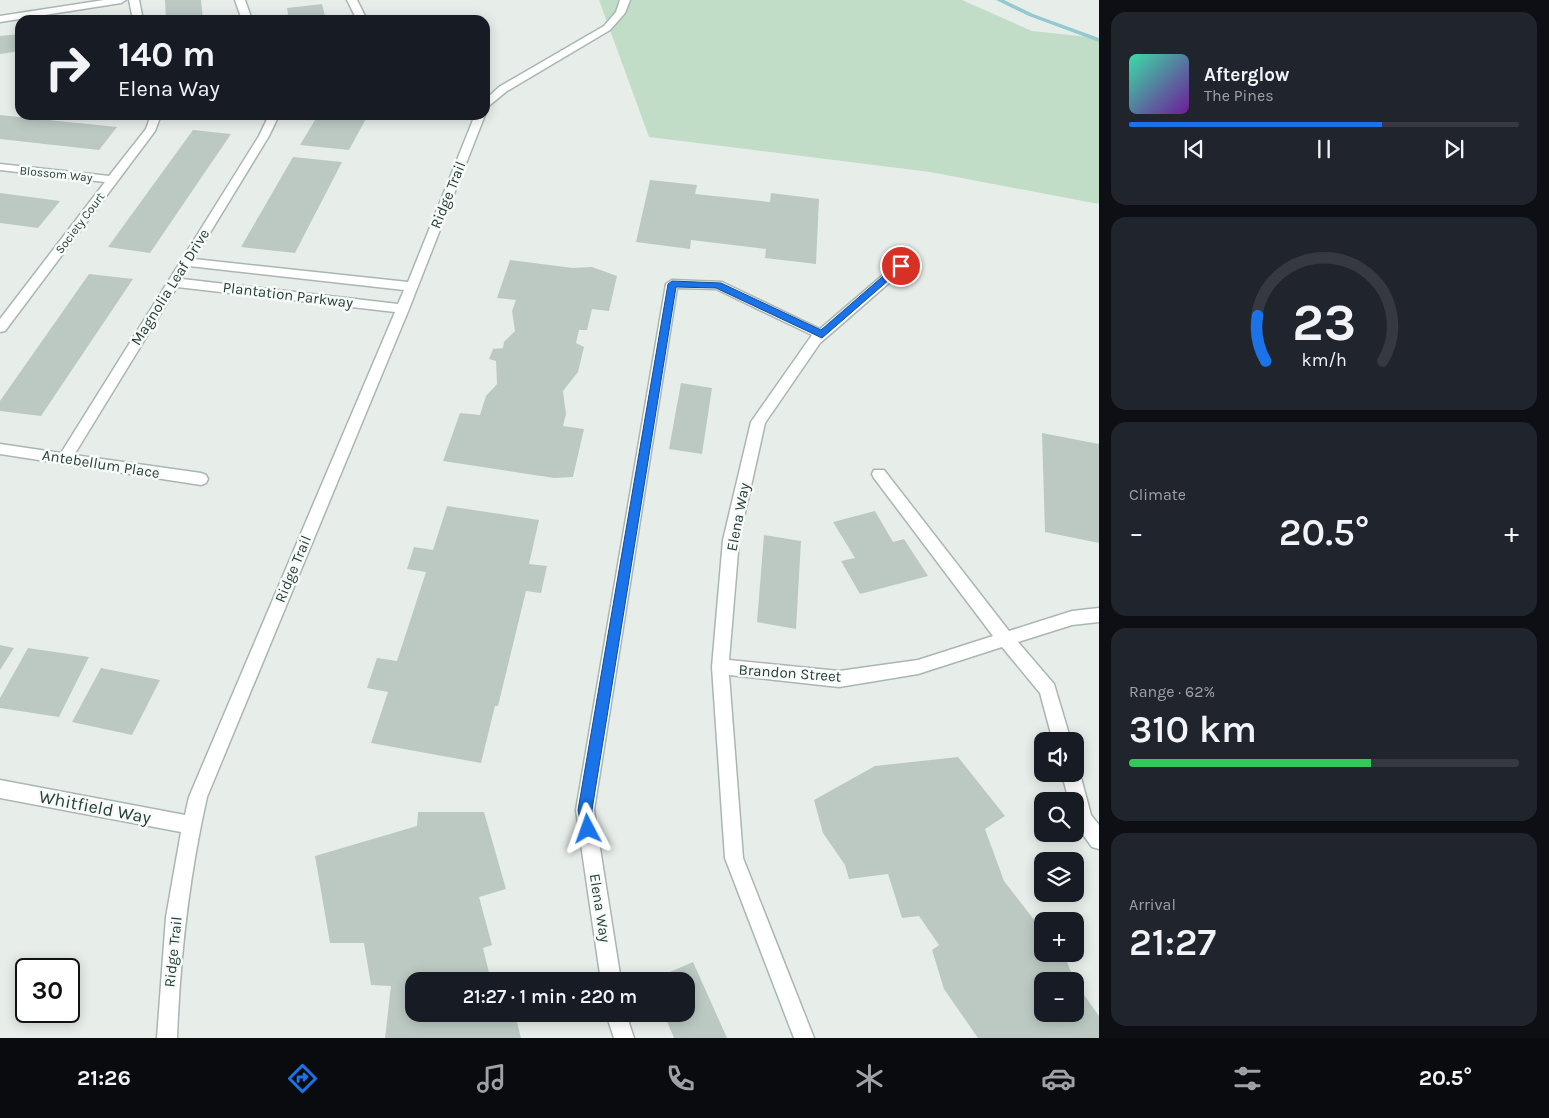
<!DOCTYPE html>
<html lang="en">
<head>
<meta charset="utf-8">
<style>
	:root { --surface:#171b24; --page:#20242c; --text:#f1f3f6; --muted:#9ea1a6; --line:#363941; --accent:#1a73e8 }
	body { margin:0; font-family:Karla,sans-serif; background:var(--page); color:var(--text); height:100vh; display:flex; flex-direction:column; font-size:19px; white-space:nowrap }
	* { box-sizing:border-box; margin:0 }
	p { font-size:16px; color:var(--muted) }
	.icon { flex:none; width:28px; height:28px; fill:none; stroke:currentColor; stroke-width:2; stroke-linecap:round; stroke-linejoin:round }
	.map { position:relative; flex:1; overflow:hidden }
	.side { display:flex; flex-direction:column; gap:12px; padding:12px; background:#0d0f14; width:450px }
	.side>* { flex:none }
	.hud { position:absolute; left:15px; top:15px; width:475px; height:105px; border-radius:15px; box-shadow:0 2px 12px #0003; background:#171b24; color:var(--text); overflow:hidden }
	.controls { position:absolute; left:1034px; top:732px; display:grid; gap:10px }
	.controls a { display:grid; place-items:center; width:50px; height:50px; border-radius:10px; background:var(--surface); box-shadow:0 2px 12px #0003; font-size:25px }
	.speed { position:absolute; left:15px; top:958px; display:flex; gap:10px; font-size:25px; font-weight:700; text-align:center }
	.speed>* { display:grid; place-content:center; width:65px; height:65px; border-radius:50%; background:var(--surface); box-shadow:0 2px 12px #0003; line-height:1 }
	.speed .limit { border:2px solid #111; border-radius:8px; background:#fff; color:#111 }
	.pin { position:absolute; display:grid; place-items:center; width:42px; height:42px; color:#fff; margin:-21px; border:2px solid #fff; border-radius:50%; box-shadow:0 1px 5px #0007 }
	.me { position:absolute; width:55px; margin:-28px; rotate:356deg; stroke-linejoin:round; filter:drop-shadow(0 0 4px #0008) }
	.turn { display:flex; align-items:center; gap:18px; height:105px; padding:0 20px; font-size:22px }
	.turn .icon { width:65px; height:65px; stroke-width:2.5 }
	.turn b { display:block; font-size:35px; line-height:42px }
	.big { font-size:38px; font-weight:600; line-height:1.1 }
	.side .widget { flex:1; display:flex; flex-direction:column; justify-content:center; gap:8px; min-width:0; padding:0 18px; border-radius:15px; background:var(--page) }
	.side .dial { align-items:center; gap:0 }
	.dial svg { height:130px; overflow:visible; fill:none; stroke:var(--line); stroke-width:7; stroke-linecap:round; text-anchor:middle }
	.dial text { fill:var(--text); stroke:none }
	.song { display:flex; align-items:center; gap:15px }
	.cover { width:60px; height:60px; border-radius:8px; background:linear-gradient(135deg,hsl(160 70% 55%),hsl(280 70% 35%)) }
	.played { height:5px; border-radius:2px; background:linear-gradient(90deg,var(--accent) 65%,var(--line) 65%) }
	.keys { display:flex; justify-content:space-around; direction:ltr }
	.heat { display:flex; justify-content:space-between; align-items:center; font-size:28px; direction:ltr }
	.charge { height:8px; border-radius:4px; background:linear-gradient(90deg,#34c759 62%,var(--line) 0) }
	.trip { position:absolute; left:405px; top:972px; width:290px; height:50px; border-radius:15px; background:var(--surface); box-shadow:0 2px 12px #0003; font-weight:600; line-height:50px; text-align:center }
	.dock { display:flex; height:80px; justify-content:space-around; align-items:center; background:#090b0e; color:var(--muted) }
	.dock .icon { width:35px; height:35px }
	.dock .on { color:var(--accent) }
	.dock b { font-size:22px; color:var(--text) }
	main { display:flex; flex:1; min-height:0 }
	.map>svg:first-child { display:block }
	.green { fill:#c2ddc7 }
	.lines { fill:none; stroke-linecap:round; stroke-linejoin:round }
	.stream { fill:#94c9ce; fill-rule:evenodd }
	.building { fill:#bcc9c3 }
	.minor-casing { stroke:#a9b6b1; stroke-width:3 }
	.minor { fill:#fff; fill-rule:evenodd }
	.route { fill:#1a73e8; stroke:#114b97 }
	.labels { text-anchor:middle; stroke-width:5; stroke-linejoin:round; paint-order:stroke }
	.far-street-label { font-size:12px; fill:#263f37; stroke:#f7fbf9 }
	.street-label { font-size:15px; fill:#263f37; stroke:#f7fbf9 }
	.near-street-label { font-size:18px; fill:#263f37; stroke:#f7fbf9 }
</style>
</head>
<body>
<main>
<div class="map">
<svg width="1099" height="1038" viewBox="0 0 1099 1038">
	<rect width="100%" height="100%" fill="#e7eeea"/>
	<!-- green -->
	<polygon class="green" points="599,0 962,0 1032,31 1099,38 1099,204 930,172 649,137"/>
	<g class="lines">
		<!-- stream -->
		<polygon class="stream" points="996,0 1004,0 1033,14 1099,38 1099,42 1029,16"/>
	</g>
	<!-- building -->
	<g class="building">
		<polygon points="165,0 201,0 203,20 166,20"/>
		<polygon points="322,4 326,20 289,20 287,8"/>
		<polygon points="20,34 20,51 0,54 0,36"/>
		<polygon points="0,115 117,127 99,150 0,139"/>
		<polygon points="318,115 368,115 349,150 300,145"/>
		<polygon points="193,130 231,134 150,253 108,247"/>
		<polygon points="293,157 342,162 295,253 241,247"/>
		<polygon points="650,180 697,185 695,194 770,202 771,193 819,199 816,264 765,258 766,249 691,240 690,249 636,242"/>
		<polygon points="0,193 60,201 38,228 0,223"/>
		<polygon points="510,260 573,268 592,267 617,276 609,311 592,309 587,330 579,330 576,343 584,347 578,372 563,391 566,414 563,426 584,429 573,477 554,478 443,461 460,413 480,415 486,396 497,384 496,361 489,359 493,349 503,348 504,342 515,331 512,311 516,300 497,298"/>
		<polygon points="89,274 133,279 41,416 0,411 0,401"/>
		<polygon points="681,383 712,388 702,454 669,449"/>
		<polygon points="1042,433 1099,444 1099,543 1045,532"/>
		<polygon points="447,506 539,520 529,564 547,566 541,593 526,591 498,706 495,706 481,763 371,743 388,692 367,688 377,658 397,661 426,572 407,569 414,547 433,550"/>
		<polygon points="875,511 893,542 904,539 928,576 860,594 841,561 855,558 833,522"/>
		<polygon points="764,535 801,541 796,629 757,622"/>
		<polygon points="0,645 14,648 0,670"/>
		<polygon points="28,648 89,657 59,717 0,708 0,698"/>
		<polygon points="101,668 160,680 132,735 72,722"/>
		<polygon points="958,757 1005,816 985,829 1004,881 1042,930 1042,954 1061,954 1067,962 1075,981 1042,981 1042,1014 1075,1014 1075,982 1099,1016 1099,1038 978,1038 944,989 932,950 939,945 919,916 902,918 888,874 849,879 845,865 823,833 814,800 875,766"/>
		<polygon points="418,812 484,812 506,889 479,897 492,945 483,948 491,981 414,981 414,1014 515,1014 521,1038 385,1038 391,986 371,985 364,943 330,943 315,856 417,826"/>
		<polygon points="693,962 727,1038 674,1038 664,1014 686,1014 686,981 649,981"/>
	</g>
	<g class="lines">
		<!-- minor casing -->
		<g class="minor-casing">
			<g id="minor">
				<polygon points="104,0 126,0 121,3 0,22 0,16"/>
				<polygon points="129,0 139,0 143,20 133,20"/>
				<polygon points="235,0 245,0 252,20 242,20"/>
				<polygon points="347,0 357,0 367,20 357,20"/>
				<polygon points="620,0 630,0 625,13 610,30 507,91 485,109 485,100 499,87 604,26 616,12"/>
				<polygon points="151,115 161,115 155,131 5,331 0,332 0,319 105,182 0,170 0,164 109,176 146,129"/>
				<path d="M269 115H279L269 136 194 259 408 282 475 115H485L409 309 207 797C189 877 180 956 177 1038H157L166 917 181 832 0 798V780L185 815 189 797 395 312 177 287 74 455 201 473 206 475 208 479 206 483 201 485 0 454V444L61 453 259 136ZM189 266 404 290 398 304 182 279Z"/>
				<polygon points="901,262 907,266 905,269 820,343 765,423 739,540 729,660 839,671 918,660 993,636 874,478 872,474 874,470 884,470 1009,631 1072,611 1099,608 1099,622 1072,625 1018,642 1054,684 1071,741 1053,741 1040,693 1002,647 918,674 839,687 729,675 743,858 814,1038 794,1038 725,858 712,667 723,540 751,422 812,335 716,289 677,288 594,810 621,981 601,981 576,810 666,284 672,280 722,282 820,329 897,263"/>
				<polygon points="1075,767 1080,774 1091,815 1099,825 1099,849 1092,847 1076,825 1075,801 1069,801 1062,774 1075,774"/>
				<polygon points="606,1014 626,1014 634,1038 614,1038"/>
			</g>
		</g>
		<!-- minor -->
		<use href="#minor" class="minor"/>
	</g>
	<!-- route -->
	<polygon class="route" points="897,264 905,266 822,338 716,288 676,287 592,810 595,829 593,834 588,836 583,834 578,810 668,284 672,281 721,283 821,330"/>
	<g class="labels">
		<!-- far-street labels -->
		<g class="far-street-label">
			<text transform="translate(56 174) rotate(6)" y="4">Blossom Way</text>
			<text transform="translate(80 223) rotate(-53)" y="4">Society Court</text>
		</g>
		<!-- street labels -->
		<g class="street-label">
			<text transform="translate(448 195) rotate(-68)" y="5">Ridge Trail</text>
			<text transform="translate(170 287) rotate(-58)" y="5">Magnolia Leaf Drive</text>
			<text transform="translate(288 295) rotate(7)" y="5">Plantation Parkway</text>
			<text transform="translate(101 464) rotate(9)" y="5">Antebellum Place</text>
			<text transform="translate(738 517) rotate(-79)" y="5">Elena Way</text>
			<text transform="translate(293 569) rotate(-67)" y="5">Ridge Trail</text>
			<text transform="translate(790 673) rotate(4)" y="5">Brandon Street</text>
			<text transform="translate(600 908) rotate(81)" y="5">Elena Way</text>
			<text transform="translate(173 952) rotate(-84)" y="5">Ridge Trail</text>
		</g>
		<!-- near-street labels -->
		<g class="near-street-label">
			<text transform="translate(95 807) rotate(11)" y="6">Whitfield Way</text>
		</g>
	</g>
</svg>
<div class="controls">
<a><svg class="icon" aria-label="sound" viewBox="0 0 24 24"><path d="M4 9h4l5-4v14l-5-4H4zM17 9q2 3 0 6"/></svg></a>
<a><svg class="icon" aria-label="search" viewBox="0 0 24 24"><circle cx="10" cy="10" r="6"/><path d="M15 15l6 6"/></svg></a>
<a><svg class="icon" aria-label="layers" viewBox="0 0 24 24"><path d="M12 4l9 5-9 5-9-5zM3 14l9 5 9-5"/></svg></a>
<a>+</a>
<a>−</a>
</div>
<div class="speed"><div class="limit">30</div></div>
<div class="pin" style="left:901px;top:266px;background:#d93025"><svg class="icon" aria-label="arrive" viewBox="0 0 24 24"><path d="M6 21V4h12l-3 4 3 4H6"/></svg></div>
<svg class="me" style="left:588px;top:829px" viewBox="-20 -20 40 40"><path d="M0-17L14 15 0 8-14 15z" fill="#1a73e8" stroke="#fff" stroke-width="4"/></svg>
<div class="trip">21:27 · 1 min · 220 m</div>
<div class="hud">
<div class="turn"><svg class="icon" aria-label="right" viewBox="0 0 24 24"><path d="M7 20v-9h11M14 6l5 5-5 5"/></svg><div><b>140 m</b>Elena Way</div></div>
</div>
</div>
<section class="side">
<div class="widget">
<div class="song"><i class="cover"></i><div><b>Afterglow</b><p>The Pines</p></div></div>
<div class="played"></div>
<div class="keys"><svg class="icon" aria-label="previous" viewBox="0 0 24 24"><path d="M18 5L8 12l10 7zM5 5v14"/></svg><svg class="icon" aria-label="pause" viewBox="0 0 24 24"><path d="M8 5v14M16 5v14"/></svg><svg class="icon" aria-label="next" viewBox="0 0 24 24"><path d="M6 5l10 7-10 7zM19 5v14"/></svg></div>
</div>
<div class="widget dial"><svg viewBox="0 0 100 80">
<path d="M14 69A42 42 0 1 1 86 69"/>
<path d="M14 69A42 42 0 0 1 9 41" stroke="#1a73e8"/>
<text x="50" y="56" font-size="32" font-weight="700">23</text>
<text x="50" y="72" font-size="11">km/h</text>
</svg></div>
<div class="widget"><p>Climate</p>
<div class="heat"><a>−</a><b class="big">20.5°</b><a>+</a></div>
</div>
<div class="widget"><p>Range · 62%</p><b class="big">310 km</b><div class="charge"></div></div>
<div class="widget"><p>Arrival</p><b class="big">21:27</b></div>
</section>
</main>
<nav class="dock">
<b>21:26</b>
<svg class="icon on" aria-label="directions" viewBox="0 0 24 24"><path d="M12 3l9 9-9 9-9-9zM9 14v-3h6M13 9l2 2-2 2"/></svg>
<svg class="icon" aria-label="music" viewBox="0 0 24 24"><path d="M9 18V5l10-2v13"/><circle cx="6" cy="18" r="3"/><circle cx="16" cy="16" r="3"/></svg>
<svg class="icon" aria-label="phone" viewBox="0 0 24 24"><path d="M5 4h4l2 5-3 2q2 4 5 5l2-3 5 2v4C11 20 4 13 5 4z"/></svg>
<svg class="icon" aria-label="climate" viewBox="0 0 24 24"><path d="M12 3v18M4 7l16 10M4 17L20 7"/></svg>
<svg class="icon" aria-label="car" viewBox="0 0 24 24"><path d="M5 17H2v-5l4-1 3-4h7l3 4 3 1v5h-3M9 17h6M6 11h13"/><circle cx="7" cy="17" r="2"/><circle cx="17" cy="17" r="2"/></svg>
<svg class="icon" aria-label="filters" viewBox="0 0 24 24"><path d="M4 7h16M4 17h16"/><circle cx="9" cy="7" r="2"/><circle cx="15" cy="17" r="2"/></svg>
<b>20.5°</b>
</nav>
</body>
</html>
